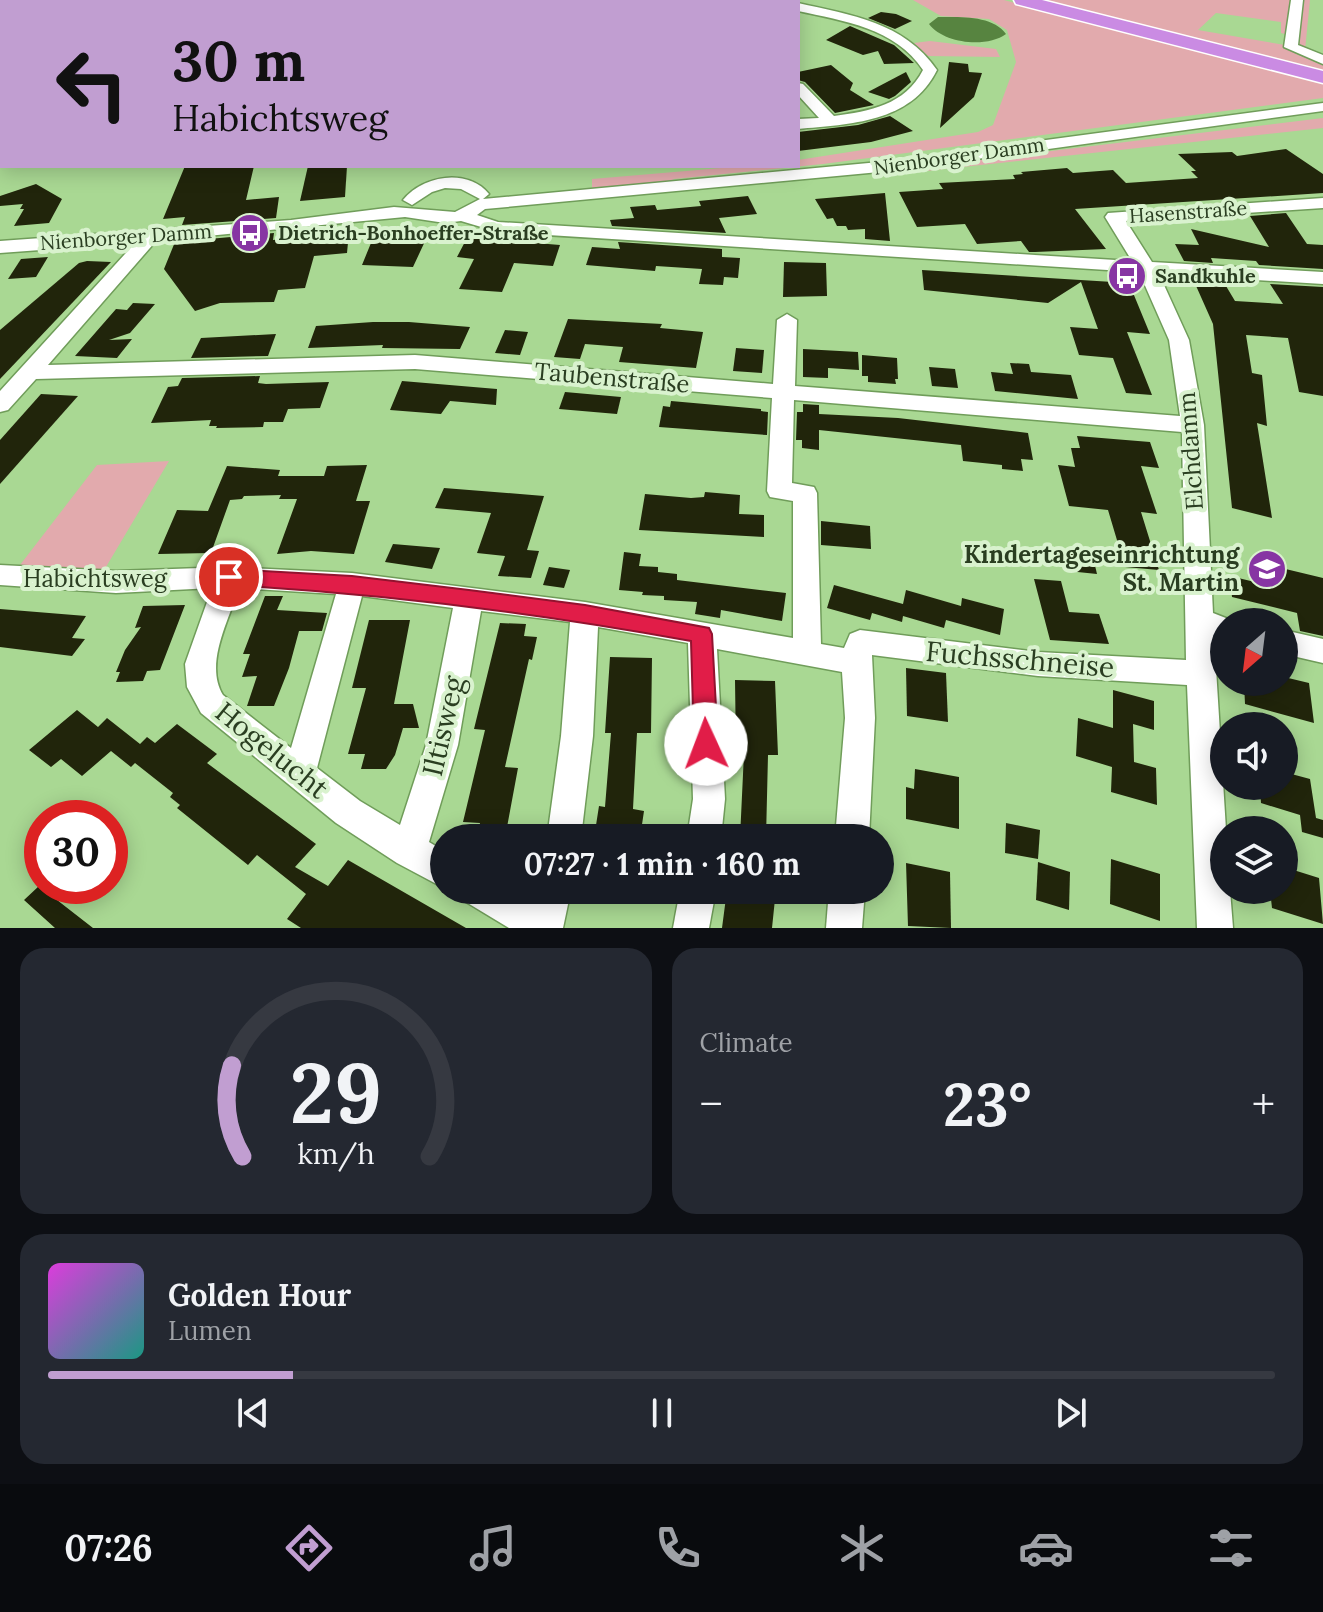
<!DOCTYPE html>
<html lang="en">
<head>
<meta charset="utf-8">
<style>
	:root { --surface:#171b24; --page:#242831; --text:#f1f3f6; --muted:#9ea1a6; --line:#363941; --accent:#c19ed1 }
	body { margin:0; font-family:Lora,serif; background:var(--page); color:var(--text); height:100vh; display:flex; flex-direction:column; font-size:30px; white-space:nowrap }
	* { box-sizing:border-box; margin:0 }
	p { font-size:26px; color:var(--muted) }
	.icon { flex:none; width:44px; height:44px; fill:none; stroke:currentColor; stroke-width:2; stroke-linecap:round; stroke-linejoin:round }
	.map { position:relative; height:928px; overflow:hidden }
	.drawer { display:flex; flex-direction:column; gap:20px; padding:20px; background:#0d0f14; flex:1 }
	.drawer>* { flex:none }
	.banner { position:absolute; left:0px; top:0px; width:800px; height:168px; box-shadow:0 4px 20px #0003; background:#c19ed1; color:#111; overflow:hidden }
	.needle { width:52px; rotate:208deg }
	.buttons { position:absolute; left:1210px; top:608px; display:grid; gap:16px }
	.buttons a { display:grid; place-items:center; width:88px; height:88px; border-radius:50%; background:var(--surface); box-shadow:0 4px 20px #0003; font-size:40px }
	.speed { position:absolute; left:24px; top:800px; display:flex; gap:16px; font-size:40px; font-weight:700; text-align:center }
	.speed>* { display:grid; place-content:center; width:104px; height:104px; border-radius:50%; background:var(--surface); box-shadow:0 4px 20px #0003; line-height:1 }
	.speed .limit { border:12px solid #d22; background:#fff; color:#111 }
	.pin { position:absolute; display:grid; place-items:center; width:68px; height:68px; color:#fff; margin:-34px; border:4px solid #fff; border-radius:50%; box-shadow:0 2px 8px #0007 }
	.me { position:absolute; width:88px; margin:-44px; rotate:358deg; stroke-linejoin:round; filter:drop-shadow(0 0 6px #0008) }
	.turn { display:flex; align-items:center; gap:28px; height:168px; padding:0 40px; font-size:36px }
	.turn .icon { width:104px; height:104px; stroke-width:2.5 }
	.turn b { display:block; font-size:56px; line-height:68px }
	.big { font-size:60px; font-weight:700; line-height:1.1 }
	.drawer .widget { flex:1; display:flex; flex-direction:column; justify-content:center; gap:12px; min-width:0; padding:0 28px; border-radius:24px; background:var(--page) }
	.drawer .dial { align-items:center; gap:0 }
	.dial svg { height:208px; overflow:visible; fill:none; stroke:var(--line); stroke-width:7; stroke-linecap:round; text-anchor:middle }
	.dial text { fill:var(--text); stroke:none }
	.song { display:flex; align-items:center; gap:24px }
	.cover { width:96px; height:96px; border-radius:12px; background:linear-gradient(135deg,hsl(300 70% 55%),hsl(170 70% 35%)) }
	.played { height:8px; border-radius:4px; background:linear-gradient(90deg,var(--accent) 20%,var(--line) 20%) }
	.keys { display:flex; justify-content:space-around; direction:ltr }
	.heat { display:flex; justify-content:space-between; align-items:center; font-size:44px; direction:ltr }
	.drawer .tiles { flex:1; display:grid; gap:20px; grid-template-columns:1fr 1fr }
	.widget:last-child { grid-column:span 2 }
	.trip { position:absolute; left:430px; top:824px; width:464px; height:80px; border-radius:40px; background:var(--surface); box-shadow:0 4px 20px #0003; font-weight:700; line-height:80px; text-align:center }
	.tab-bar { display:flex; height:128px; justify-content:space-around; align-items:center; background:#090b0e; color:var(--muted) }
	.tab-bar .icon { width:56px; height:56px }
	.tab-bar .selected { color:var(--accent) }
	.tab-bar b { font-size:36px; color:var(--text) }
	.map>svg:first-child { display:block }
	.green { fill:#e2aaad }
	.water { fill:#578440 }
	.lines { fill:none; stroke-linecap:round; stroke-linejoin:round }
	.stream { stroke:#578440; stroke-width:4 }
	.building { fill:#21250b }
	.minor-casing { stroke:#709d5a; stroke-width:3 }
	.highway-casing { stroke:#fff; stroke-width:3 }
	.minor { fill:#fff; fill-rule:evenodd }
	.highway { fill:#ca8be3; fill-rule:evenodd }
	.route { fill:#e11d48; stroke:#92132f; stroke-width:2 }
	.labels { text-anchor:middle; stroke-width:8; stroke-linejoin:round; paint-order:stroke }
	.far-street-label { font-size:20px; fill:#2a3e21; stroke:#d9f2ce }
	.far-poi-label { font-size:20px; font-weight:bold; fill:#2a3e21; stroke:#d9f2ce; text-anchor:start }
	.street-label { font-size:24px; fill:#2a3e21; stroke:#d9f2ce }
	.poi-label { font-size:24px; font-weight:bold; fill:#2a3e21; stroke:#d9f2ce; text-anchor:end }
	.near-street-label { font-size:28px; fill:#2a3e21; stroke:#d9f2ce }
</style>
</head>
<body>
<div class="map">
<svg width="1323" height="928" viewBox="0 0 1323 928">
	<rect width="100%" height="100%" fill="#a9d893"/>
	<!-- green -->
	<g class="green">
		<polygon points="0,0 198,0 2,2 2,103"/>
		<polygon points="913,0 1004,0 1323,84 1323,98 823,164 674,179 662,186 592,194 592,179 745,166 798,166 798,160 978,132 993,125 1016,62 1007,30 989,19 941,16"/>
		<polygon points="1040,0 1310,0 1305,50 1295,47 1296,37 1281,33 1281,22 1216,13 1198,30 1285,45 1298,55 1323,62 1323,73"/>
		<polygon points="930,41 996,49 1000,57 928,56 914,43"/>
		<polygon points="1323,118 1323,128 898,174 885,171"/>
		<polygon points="169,461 103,572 20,565 97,465"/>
	</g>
	<!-- water -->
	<path class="water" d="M938 17C959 17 993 15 1006 34 987 48 944 44 929 24Z"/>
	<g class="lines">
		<!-- stream -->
		<polyline class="stream" points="11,2 16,0"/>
	</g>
	<!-- building -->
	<g class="building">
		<polygon points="881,12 896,14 912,21 895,29 868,18"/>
		<polygon points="850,26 894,45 914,63 884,64 878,51 863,55 826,40"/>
		<polygon points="949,62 968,64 969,72 982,73 974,97 940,128"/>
		<polygon points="831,65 853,83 850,90 874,105 835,113 805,82 798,80 798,72"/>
		<polygon points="906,72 911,82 895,96 889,99 868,92"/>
		<polygon points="890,116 913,131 871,142 798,151 798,132 858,125"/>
		<polygon points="1286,149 1323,174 1323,193 1075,209 1106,249 1035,252 1029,252 1021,241 977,244 965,224 917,227 899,192 943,189 939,183 1015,179 1013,175 1023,174 1021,172 1067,168 1073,173 1113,170 1126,183 1198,178 1191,171 1196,171 1178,154 1232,152 1237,156"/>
		<polygon points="185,166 254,166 246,200 279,197 276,218 182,225 185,217 163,219"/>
		<polygon points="308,166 347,166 345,197 300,201"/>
		<polygon points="36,184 62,199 49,223 14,226 24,209 20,209 23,204 0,206 0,196"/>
		<polygon points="885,193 890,241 865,239 865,229 848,230 846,226 837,226 833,218 827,219 815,199"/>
		<polygon points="748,196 757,214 719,218 726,233 612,226 610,220 634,218 630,207 655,205 657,210 701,206 699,201"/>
		<polygon points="1286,213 1307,244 1323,245 1323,269 1259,265 1256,261 1211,258 1213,263 1184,261 1175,244 1199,245 1191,229 1269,247 1250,216"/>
		<polygon points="349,232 347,253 314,256 305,288 278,290 274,302 220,303 195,311 164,269 175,242 274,233 273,240"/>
		<polygon points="383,234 427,237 413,267 362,265 371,243 378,242"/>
		<polygon points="467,238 512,241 560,245 553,266 514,263 502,292 459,289 474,259 457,257"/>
		<polygon points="618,242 722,249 722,257 740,258 738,278 724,277 723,285 699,284 702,269 656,266 655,271 586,265 592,247 620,249"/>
		<polygon points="48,257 36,277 8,279 21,259"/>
		<polygon points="87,261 111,262 0,379 0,330 79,263"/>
		<polygon points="784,262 826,263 827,296 783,297"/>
		<polygon points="922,270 1129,283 1150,334 1127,332 1152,395 1126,393 1113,358 1079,355 1070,327 1098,329 1081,282 1048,303 924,290"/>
		<polygon points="1193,279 1223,281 1235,301 1283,304 1270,284 1323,287 1323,396 1299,392 1288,338 1246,335 1252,373 1262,375 1267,426 1257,423 1272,518 1232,508 1213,324"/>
		<polygon points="133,303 155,304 130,333 109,340 132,339 117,358 75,356 116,309 127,310"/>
		<polygon points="568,319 662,324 660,328 703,332 696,368 619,362 623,347 585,344 580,359 554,357"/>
		<polygon points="373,322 409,322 470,327 460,349 382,348 383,345 308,348 316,326"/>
		<polygon points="505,330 528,332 520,355 495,353"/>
		<polygon points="276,334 268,356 191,358 201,338"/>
		<polygon points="736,348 764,350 762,373 733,371"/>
		<polygon points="803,349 858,352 859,370 828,368 828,378 803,377"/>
		<polygon points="862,355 897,358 898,379 895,379 896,384 868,382 868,376 862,376"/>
		<polygon points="1010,363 1029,364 1031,372 1071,375 1078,399 995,391 991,372 1013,374"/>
		<polygon points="929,367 955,369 958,388 932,386"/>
		<polygon points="260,376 258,383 266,384 329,382 320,408 288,409 283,422 264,422 263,427 216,428 217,426 209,426 211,420 151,423 168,387 178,386 182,378"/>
		<polygon points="402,381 497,389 496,405 450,401 441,414 390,410"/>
		<polygon points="565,392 621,397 617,414 559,409"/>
		<polygon points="41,394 78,396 0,484 0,440"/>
		<polygon points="671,401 761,409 761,411 768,412 767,435 659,427 663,406 670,407"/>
		<polygon points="803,404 819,405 819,414 898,418 1028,433 1033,460 1021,459 1023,471 1002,469 1002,465 963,461 961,445 819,430 819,450 802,448 802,440 796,440 797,412 803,412"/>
		<polygon points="1077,436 1150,442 1159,468 1141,466 1157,514 1141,512 1159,570 1125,567 1108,510 1069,506 1058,465 1075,467 1071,448 1080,448"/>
		<polygon points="367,465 356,501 370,501 354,554 311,551 277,554 297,499 279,499 281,495 244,496 242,499 230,500 211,553 158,554 177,510 208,511 227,466 280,470 278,476 324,476 327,466"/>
		<polygon points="444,488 544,496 527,550 539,551 531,578 498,576 505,556 477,553 491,513 435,508"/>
		<polygon points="705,492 740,495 739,514 764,515 764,537 639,530 645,494 691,498 704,497"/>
		<polygon points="821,521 870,526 871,549 821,545"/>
		<polygon points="393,544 440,548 432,569 385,562"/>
		<polygon points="1064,551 1092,553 1097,574 1068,571"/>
		<polygon points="624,552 641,554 639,566 658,567 658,572 677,574 677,580 786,593 782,621 721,610 720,618 695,614 697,602 664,600 664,596 642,595 643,592 619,590"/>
		<polygon points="1256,562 1323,578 1323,636 1300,631 1297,613 1232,597 1230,576 1259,583"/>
		<polygon points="549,567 570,570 564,588 543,585"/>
		<polygon points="1034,579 1061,581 1069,612 1099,614 1109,644 1050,640"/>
		<polygon points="834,585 903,604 906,590 961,606 962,598 1004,609 1000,635 946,620 944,628 903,616 902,622 872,613 870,620 827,608"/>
		<polygon points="265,596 283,596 277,610 327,613 322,631 299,631 289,668 274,706 247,706 257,676 242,677 250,654 243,654"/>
		<polygon points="185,605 160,670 147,671 143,681 116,682 120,672 116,672 125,650 141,627 135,628 143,606"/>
		<polygon points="0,609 86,616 72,638 85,639 72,656 0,647"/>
		<polygon points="369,620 410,620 394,704 413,704 419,728 403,728 395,755 386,769 361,769 365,754 348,754 366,688 352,688"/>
		<polygon points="500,623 526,624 524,636 537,637 532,660 529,659 505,767 518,768 505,838 477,838 480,823 463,822 485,730 474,729"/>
		<polygon points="610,657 652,658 651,733 637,733 633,809 644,811 640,838 594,838 599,806 605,807 611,733 605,733"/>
		<polygon points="906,668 946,673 948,722 907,716"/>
		<polygon points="1284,677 1309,683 1314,723 1245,704 1244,682 1284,682"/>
		<polygon points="735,680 775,681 778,755 768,755 766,838 740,838 744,753 736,753"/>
		<polygon points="1113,690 1154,701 1154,730 1133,724 1134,762 1156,768 1157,805 1111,792 1112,767 1076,756 1078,718 1113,728"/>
		<polygon points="77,710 98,727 107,718 140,744 147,737 155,743 177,724 217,754 207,763 316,844 295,867 328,886 348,860 466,928 301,928 287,919 306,894 257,855 248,865 177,808 180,805 170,797 173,793 135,763 131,767 111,751 82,776 61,759 51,767 29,750"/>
		<polygon points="915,769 959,777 959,829 906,819 906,787 914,789"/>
		<polygon points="1284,772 1310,779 1316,818 1323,820 1323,838 1302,832 1300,815 1261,803 1260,786 1284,786"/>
		<polygon points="1006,823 1040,830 1038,859 1005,853"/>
		<polygon points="1111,859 1160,874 1160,921 1110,904"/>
		<polygon points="1038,862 1070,872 1069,910 1036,900"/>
		<polygon points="906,863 950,872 951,928 908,926"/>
		<polygon points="1284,867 1319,878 1323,924 1272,908 1270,890 1284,890"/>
		<polygon points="39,886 72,886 57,900 93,928 55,928 24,900"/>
		<polygon points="727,890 770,890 769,898 775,899 772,928 722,928"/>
	</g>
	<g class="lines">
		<!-- minor casing -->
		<g class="minor-casing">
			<g id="minor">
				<polygon points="351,0 373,0 350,2"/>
				<polygon points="753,0 776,0 777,2 754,2"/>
				<polygon points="1291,0 1303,0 1298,45 1323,55 1323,64 1284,47"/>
				<path d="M798 3C851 15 904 22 937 70 911 123 850 124 798 129V119L819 118 798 95V83L803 84 834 116C870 111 905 105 923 70 895 28 844 21 798 11Z"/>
				<path d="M1323 103V111L890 171 485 209 477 215 498 222 1132 261 1105 217 1108 213 1323 198V208L1126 221 1152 262 1323 272V284L1159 274 1189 340 1204 425 1213 613 1236 622H1224V639L1214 636 1226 830 1224 890H1230L1233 928H1197L1187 685 1038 676 872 655 875 718 869 838H835L845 718 842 672 717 649 725 799 721 838H687L693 799 688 643 598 627 593 736 581 838H547L561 736 570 622 481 611 458 745 429 842 444 851V888L397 863 336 823 201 713 187 687 185 664 212 588 116 593 0 585V565L116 571 229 567 352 573 585 602 793 638V501L770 497 767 491 772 398 415 369 36 379 8 410 0 412V391L135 243 0 253V241L291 220 394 207 455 212 480 199 461 189 445 188 432 192 412 205 403 200C423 175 468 168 489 194L483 199 890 161ZM405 217 445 223 461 221 498 232 1139 272 1169 340 1180 416 795 386 797 320 787 314 777 320 773 384 415 355 48 365 156 241ZM794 400 1182 432 1186 660 1038 652 860 630 850 634 844 648 821 644 817 493 814 487 792 483ZM239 588 336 594 291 748 223 695C204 664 229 620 239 588ZM362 596 453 608 426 745 400 825 360 801 317 768Z"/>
				<rect x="0" y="108" width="2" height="9"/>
				<polygon points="2,150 2,162 0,163 0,151"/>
				<polygon points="1284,630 1323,639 1323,663 1284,654"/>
				<polygon points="460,890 512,890 533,902 535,890 571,890 563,928 509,928 466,902"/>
				<polygon points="680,890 716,890 709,928 673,928"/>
				<polygon points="829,890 865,890 862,928 826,928"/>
			</g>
		</g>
		<!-- highway casing -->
		<g class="highway-casing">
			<polygon id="highway" points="1014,0 1042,0 1323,71 1323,83 1016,4"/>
		</g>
		<!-- minor -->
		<use href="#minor" class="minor"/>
		<!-- highway -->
		<use href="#highway" class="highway"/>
	</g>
	<!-- route -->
	<path class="route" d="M229 569 352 576 469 590 585 605 709 628 712 634 718 744 715 752 706 755 698 752 694 744 691 641C538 613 385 594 229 585L222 583 219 577 222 572Z"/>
	<!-- icons -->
	<defs>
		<g id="bus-disc" transform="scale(2)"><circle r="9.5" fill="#8735a3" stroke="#d9f2ce"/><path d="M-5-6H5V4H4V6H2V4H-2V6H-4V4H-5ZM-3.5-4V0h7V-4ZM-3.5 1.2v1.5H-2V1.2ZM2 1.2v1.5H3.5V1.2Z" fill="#fff"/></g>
		<g id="school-disc" transform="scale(2)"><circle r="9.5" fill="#8735a3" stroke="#d9f2ce"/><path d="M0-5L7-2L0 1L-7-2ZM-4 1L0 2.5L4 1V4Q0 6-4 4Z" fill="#fff"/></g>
	</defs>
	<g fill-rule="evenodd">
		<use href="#bus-disc" x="250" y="233"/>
		<use href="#bus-disc" x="1127" y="276"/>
		<use href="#school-disc" x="1267" y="569"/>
	</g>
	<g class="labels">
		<!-- far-street labels -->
		<g class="far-street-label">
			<text transform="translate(959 156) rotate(-8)" y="7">Nienborger Damm</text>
			<text transform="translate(1188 212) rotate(-4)" y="7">Hasenstraße</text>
			<text transform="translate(126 237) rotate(-4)" y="7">Nienborger Damm</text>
		</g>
		<!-- far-poi labels -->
		<g class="far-poi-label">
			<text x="278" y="240">Dietrich-Bonhoeffer-Straße</text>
			<text x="1155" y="283">Sandkuhle</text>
		</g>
		<!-- street labels -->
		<g class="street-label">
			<text transform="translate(612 378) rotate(5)" y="8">Taubenstraße</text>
			<text transform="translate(1191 451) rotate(-94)" y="8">Elchdamm</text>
			<text x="95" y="587">Habichtsweg</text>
		</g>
		<!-- poi labels -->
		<g class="poi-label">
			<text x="1239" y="563">Kindertageseinrichtung<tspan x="1239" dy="28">St. Martin</tspan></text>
		</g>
		<!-- near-street labels -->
		<g class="near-street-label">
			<text transform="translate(1020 659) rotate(5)" y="10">Fuchsschneise</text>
			<text transform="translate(443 726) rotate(-77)" y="10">Iltisweg</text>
			<text transform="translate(272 750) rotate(39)" y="10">Hogelucht</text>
		</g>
	</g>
</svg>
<div class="buttons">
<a><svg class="needle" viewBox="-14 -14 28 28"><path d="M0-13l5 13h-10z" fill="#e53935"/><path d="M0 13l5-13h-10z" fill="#9ea1a6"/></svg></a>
<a><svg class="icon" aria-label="sound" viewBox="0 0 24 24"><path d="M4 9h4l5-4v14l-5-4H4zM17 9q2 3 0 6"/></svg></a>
<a><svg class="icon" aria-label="layers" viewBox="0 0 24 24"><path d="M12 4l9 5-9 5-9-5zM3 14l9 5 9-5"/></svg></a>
</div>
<div class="speed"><div class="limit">30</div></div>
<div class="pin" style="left:229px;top:577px;background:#d93025"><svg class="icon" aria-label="arrive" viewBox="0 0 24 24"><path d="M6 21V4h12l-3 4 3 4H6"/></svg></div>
<svg class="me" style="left:706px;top:744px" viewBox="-20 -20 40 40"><circle r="19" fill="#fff"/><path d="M0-13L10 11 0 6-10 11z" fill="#e11d48"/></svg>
<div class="trip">07:27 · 1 min · 160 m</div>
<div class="banner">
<div class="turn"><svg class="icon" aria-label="left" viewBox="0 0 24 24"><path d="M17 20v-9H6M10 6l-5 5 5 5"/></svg><div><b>30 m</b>Habichtsweg</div></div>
</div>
</div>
<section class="drawer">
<div class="tiles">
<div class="widget dial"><svg viewBox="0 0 100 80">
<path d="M14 69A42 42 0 1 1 86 69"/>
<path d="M14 69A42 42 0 0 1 10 34" stroke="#c19ed1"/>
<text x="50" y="56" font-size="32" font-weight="700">29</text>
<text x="50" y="72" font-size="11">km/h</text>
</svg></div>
<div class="widget"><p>Climate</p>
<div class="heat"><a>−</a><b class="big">23°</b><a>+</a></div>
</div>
<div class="widget">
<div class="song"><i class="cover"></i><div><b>Golden Hour</b><p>Lumen</p></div></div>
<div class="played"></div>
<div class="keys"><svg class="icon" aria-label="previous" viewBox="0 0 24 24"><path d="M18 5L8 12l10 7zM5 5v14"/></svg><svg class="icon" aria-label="pause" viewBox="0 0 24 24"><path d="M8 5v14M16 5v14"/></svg><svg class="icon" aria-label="next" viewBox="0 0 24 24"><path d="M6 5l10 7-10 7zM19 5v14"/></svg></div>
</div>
</div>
</section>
<nav class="tab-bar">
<b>07:26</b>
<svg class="icon selected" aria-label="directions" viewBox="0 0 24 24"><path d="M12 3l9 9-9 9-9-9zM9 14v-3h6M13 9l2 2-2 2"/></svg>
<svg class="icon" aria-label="music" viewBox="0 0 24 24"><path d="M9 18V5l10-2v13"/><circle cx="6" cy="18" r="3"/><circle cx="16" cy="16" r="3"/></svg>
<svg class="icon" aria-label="phone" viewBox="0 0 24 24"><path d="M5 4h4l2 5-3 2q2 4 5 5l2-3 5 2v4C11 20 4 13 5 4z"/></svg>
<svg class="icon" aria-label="climate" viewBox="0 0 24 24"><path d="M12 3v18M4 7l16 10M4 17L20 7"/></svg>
<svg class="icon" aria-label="car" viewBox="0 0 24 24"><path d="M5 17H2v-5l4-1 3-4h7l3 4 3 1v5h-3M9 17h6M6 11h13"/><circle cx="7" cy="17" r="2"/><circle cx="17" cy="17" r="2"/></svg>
<svg class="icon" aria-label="filters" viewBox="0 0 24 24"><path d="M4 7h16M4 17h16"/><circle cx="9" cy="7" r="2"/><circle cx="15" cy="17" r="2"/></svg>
</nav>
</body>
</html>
